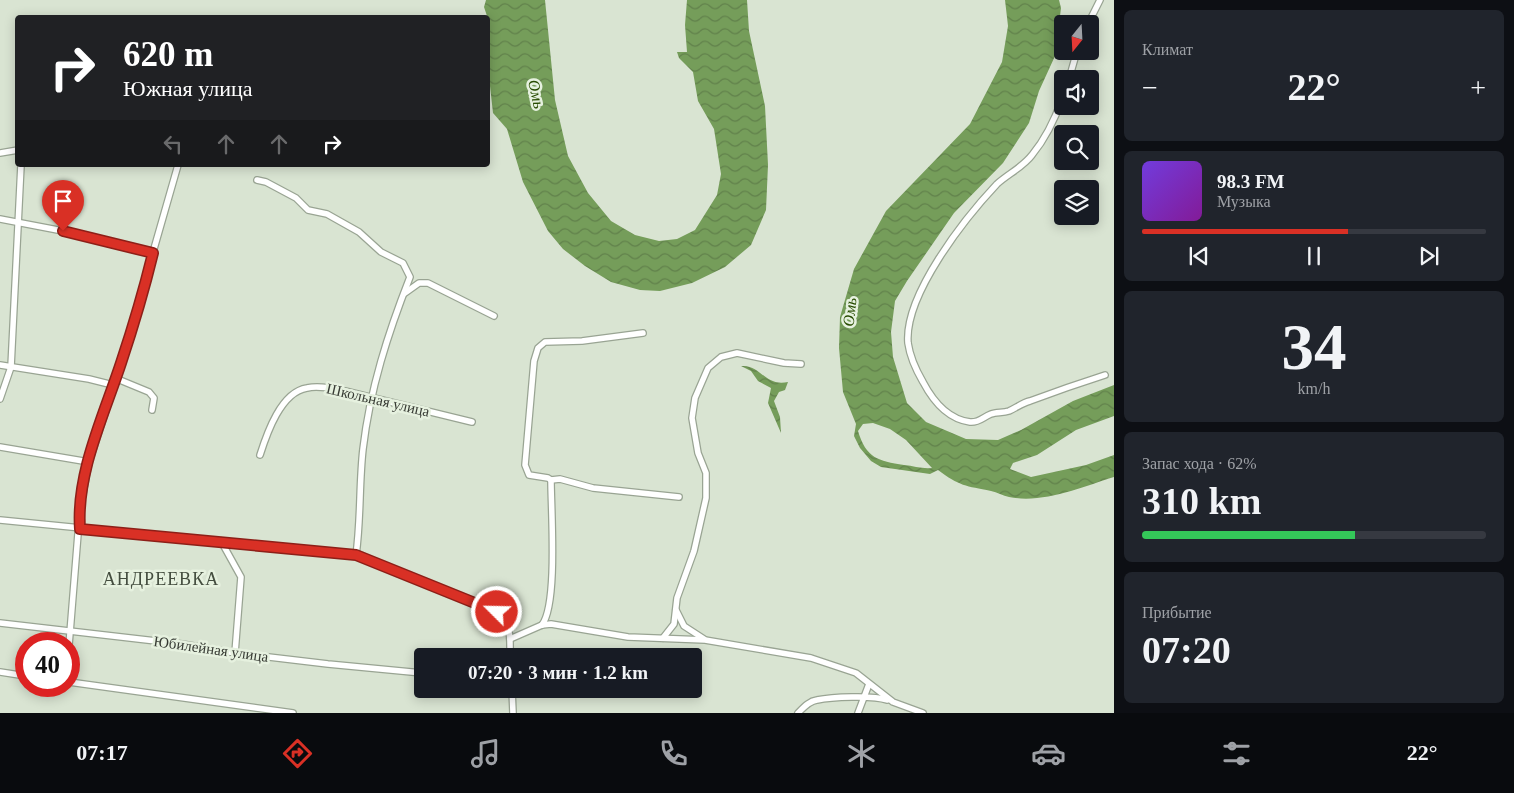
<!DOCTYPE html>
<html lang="ru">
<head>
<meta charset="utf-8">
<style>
	:root { --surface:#171b24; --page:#20242c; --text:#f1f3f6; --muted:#9ea1a6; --line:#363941; --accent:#d93025 }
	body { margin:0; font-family:"Times New Roman",serif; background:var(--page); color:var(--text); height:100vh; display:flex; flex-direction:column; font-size:19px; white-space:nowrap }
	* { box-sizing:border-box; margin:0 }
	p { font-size:16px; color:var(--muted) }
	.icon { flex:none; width:28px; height:28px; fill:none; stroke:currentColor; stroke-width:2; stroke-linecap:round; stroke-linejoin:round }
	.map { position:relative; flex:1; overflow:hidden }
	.side { display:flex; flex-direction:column; gap:10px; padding:10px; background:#0d0f14; width:400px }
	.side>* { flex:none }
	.top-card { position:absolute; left:15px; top:15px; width:475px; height:152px; border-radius:5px; box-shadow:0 2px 12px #0003; background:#202124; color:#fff; overflow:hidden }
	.needle { width:32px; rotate:198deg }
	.tools { position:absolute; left:1054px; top:15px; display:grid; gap:10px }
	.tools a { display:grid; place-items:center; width:45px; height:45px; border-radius:5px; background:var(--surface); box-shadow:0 2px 12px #0003; font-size:25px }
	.speed { position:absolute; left:15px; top:632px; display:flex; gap:10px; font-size:25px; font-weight:700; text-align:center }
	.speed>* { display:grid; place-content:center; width:65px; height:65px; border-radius:50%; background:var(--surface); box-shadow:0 2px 12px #0003; line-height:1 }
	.speed .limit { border:8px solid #d22; background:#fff; color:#111 }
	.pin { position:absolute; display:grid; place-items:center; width:42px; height:42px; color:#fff; margin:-51px -21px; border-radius:50% 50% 50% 0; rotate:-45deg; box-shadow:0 0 5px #0007 }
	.pin .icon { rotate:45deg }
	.me { position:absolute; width:55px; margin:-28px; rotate:293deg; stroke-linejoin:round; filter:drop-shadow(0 0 4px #0008) }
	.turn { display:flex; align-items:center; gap:18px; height:105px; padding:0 25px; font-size:22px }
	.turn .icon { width:65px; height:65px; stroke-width:2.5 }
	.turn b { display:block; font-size:35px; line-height:42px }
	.lanes { display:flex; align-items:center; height:48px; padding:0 25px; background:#0003; justify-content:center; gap:25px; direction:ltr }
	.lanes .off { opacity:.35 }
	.big { font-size:38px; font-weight:700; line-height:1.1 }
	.side .tile { flex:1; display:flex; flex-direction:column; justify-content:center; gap:8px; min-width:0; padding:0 18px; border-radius:8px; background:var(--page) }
	.side .dial { align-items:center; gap:0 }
	.dial b { font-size:65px; line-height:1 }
	.song { display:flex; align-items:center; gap:15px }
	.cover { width:60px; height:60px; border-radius:8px; background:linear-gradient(135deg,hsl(260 70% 55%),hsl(290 70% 35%)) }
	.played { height:5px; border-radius:2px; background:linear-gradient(90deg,var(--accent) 60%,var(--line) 60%) }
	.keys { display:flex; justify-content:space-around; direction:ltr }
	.heat { display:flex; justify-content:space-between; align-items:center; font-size:28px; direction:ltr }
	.charge { height:8px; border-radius:4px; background:linear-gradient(90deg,#34c759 62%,var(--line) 0) }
	.trip { position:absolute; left:414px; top:648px; width:288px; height:50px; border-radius:5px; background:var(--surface); box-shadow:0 2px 12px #0003; font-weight:700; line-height:50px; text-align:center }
	.menu { display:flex; height:80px; justify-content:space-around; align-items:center; background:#090b0e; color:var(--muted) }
	.menu .icon { width:35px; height:35px }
	.menu .on { color:var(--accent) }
	.menu b { font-size:22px; color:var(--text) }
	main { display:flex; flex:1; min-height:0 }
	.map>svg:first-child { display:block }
	.water { fill:url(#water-waves); fill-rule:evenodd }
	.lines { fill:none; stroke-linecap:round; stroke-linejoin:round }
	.minor-casing { stroke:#99a493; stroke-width:8 }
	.minor { stroke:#fff; stroke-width:5.5 }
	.route-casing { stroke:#8d1f18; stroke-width:12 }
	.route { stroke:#d93025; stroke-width:9 }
	.labels { text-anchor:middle; stroke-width:5; stroke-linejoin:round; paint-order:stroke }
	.street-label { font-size:15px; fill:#373b34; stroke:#e6f1df }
	.water-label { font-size:16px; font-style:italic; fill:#284c01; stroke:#e6f1df }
	.quarter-label { font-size:18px; letter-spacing:1px; fill:#444d3f; stroke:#e6f1df }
</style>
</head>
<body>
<main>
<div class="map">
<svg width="1114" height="713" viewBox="0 0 1114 713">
	<defs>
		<pattern id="water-waves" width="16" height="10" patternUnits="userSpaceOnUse" patternTransform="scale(1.25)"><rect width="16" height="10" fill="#759d5a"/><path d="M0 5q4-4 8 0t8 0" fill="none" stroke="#61814b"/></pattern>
	</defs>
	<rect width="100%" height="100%" fill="#d9e4d2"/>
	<!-- water -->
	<g class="water">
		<polygon points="486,0 545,0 555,100 568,156 588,193 611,221 635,235 659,241 677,239 695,230 717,195 721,174 714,129 698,101 693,72 679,58 677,52 687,52 685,25 687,0 747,0 749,31 765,106 768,165 766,210 751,245 725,267 692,283 660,291 640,290 611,282 585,266 563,249 548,231 523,182 507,129 493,113 488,68 488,19 484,7"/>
		<path d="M1005 0H1059L1061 8 1055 56 1039 91 1029 123 1003 163 954 213 907 281 895 301 891 332 893 357 907 403 926 422 966 439 998 440 1021 430 1073 401 1114 385V416L1076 430 1037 455 1013 463 1010 469 1031 477 1086 465 1114 455V477C1082 487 1043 504 1009 497 1003 496 997 492 991 491 966 486 959 486 938 470L930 474 881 467 871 461 860 448 854 436 856 424 843 392 839 348 840 317 854 269 886 211 970 124 1002 62 1008 26ZM873 423 890 429 906 440 932 468C922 469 914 466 904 465 878 461 866 458 858 431L863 424Z"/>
		<path d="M741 366C761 364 764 387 788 382L785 390 779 392 774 401 780 417 781 433 768 403 771 388 758 381 751 371Z"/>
	</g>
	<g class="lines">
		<!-- minor casing -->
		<g class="minor-casing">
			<g id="minor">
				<polyline points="1088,24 1100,0"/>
				<polyline points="1069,79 1077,51"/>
				<path d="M1062 99C1055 119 1046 138 1032 155 1023 167 1008 174 997 184 965 218 904 295 908 343 910 357 916 370 923 382 933 401 947 419 970 422 979 423 983 417 991 414 996 412 1003 413 1009 411 1016 408 1022 403 1030 401 1054 392 1080 383 1105 375"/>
				<polyline points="0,153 18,150"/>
				<path d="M257 180 266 182 296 198 308 210 327 214 359 232 381 252 403 263 410 277C388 333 370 389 363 449 359 484 361 520 356 555"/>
				<polyline points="0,219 63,231 153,253"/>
				<polyline points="405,293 419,283 428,283 494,316"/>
				<polyline points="0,365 89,379 113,385"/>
				<polyline points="115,378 149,392 154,398 152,410"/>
				<polyline points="0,399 11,367 21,165"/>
				<polyline points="0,447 89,462"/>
				<path d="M260 455C267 433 281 392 307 388 320 385 333 389 345 391L472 422"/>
				<polyline points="551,480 548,478 529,475 525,465 534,361 538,348 545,342 582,341 643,333"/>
				<polyline points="551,480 560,479 593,488 679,497"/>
				<path d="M0 520 356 555 497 612C512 622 510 640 510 656"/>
				<polyline points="221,541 241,577 235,653"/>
				<polyline points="676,610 684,626 704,639"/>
				<polyline points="0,623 182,644 235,653 328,664 422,673"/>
				<path d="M542 625C558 604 551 510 551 480"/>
				<polyline points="663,638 674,624 677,598 694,551 706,498 706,473 698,453 692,418 695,398 708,368 721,357 737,353 784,363 801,364"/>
				<polyline points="510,639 542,625 551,624 628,637 705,640 811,658 856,673 893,702 923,713"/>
				<polyline points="69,645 80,509 89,462 121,364 178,165"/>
				<polyline points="0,672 26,676"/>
				<polyline points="69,682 293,713"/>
				<polyline points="512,689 513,713"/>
				<path d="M798 713C803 708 809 701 817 700 831 697 873 695 887 700"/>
				<polyline points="858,713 869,684"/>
			</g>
		</g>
		<!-- minor -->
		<use href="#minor" class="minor"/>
	</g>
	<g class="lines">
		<!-- route casing -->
		<g class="route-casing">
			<path id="route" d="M63 231 153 253C144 290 133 327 121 363 104 415 76 473 80 529L356 555 497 612"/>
		</g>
		<!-- route -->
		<use href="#route" class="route"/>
	</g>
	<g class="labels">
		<!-- street labels -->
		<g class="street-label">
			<text transform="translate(378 400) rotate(13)" y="5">Школьная улица</text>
			<text transform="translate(211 649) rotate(8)" y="5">Юбилейная улица</text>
		</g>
		<!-- water labels -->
		<g class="water-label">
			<text transform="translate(537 94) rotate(78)" y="6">Омь</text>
			<text transform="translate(849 312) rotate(-84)" y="6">Омь</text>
		</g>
		<!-- quarter labels -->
		<g class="quarter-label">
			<text x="161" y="585">АНДРЕЕВКА</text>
		</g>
	</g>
</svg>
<div class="tools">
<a><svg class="needle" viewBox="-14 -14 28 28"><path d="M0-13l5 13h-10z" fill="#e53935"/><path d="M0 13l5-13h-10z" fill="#9ea1a6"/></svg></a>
<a><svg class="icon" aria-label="sound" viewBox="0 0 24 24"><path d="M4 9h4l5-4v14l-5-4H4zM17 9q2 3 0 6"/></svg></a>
<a><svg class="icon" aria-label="search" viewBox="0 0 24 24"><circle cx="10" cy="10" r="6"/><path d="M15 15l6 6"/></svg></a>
<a><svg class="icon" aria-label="layers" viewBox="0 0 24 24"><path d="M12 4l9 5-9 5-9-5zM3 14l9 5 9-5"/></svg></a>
</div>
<div class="speed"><div class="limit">40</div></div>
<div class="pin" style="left:63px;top:231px;background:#d93025"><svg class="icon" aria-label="arrive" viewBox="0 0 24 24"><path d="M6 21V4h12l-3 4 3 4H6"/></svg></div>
<svg class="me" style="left:497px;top:612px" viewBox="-20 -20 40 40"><circle r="17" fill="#d93025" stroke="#fff" stroke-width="3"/><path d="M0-11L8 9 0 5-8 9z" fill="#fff"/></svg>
<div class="trip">07:20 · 3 мин · 1.2 km</div>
<div class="top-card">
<div class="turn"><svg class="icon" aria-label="right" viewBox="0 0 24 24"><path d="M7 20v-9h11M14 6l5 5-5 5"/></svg><div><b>620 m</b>Южная улица</div></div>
<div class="lanes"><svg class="icon off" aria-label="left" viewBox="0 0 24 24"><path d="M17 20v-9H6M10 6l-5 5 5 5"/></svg><svg class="icon off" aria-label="ahead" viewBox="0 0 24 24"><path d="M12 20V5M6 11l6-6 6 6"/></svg><svg class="icon off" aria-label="ahead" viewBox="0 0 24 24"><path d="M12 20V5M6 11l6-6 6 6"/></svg><svg class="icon" aria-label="right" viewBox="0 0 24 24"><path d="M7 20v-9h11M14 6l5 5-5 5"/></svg></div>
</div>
</div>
<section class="side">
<div class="tile"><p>Климат</p>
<div class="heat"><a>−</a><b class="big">22°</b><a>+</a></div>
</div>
<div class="tile">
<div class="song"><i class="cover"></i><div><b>98.3 FM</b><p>Музыка</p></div></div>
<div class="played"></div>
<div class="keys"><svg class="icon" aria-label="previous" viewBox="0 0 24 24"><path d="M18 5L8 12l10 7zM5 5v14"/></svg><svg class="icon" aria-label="pause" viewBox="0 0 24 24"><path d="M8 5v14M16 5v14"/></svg><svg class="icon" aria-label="next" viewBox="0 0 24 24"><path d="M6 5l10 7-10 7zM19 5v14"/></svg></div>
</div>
<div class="tile dial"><b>34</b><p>km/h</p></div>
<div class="tile"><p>Запас хода · 62%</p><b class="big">310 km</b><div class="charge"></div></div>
<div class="tile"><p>Прибытие</p><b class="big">07:20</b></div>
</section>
</main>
<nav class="menu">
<b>07:17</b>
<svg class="icon on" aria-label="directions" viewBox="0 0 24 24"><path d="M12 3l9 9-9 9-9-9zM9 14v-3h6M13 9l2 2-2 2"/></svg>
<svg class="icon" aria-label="music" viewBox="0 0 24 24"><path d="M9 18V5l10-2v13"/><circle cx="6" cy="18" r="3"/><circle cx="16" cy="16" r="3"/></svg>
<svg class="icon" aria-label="phone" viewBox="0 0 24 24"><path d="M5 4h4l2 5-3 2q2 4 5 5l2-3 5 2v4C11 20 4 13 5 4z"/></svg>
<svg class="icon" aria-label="climate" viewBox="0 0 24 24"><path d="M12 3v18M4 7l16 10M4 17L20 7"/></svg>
<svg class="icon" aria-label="car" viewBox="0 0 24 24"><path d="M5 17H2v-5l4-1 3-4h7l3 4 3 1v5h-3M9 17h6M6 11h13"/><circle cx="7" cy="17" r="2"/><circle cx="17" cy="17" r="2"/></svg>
<svg class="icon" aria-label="filters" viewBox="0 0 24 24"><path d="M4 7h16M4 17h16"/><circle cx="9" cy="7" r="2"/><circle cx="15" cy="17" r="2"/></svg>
<b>22°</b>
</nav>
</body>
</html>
